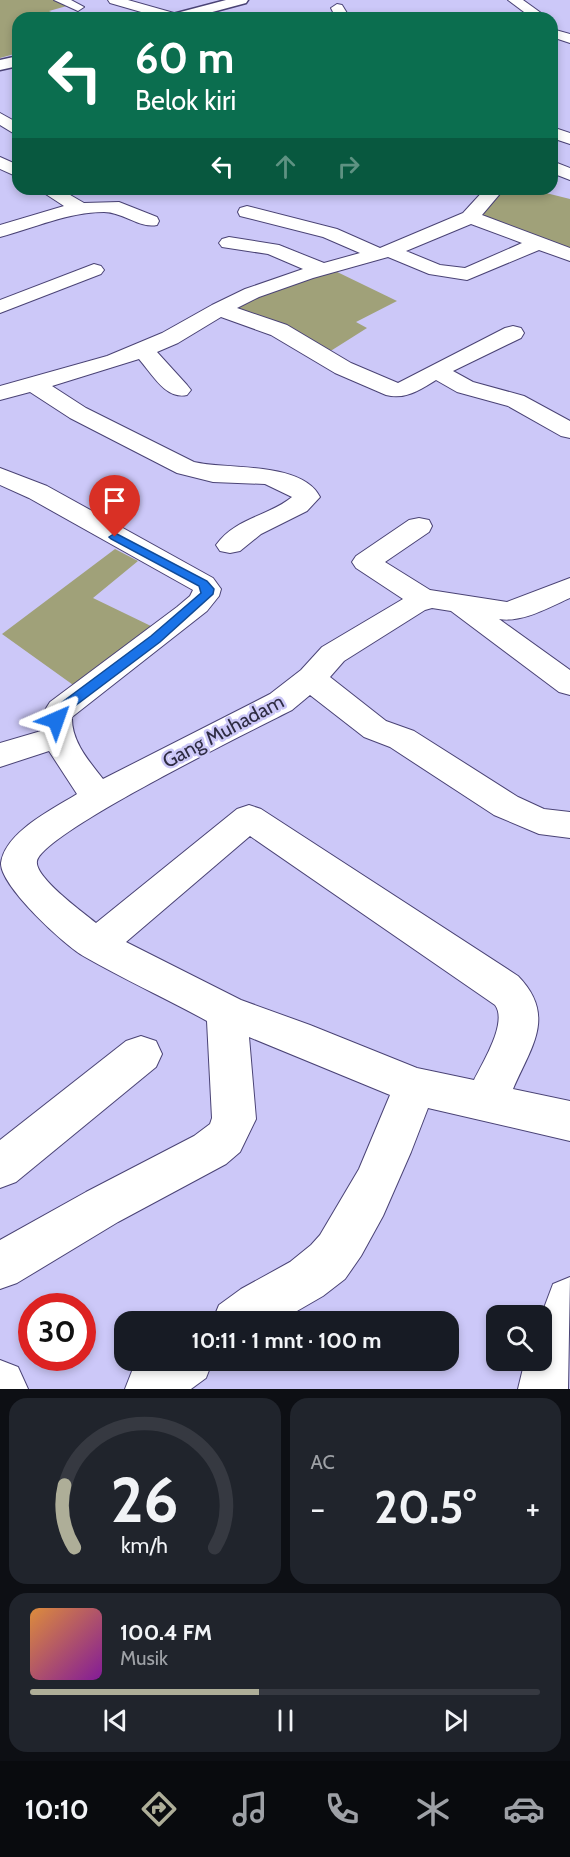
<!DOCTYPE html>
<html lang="id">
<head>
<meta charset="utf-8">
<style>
	:root { --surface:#171b24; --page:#20242c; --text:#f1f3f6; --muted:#9ea1a6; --line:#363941; --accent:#aeae98 }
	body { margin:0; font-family:Cabin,sans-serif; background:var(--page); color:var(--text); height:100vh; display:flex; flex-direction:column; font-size:22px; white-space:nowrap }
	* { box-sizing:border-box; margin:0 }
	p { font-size:20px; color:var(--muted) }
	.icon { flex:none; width:33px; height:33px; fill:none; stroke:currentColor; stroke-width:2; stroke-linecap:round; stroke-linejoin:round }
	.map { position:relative; height:1389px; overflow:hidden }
	.details { display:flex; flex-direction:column; gap:9px; padding:9px; background:#0d0f14; flex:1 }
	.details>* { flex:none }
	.top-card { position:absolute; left:12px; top:12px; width:546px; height:183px; border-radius:18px; box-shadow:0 3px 9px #0003; background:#0b6e4f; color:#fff; overflow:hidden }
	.controls { position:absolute; left:486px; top:1305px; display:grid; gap:12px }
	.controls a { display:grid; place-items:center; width:66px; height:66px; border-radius:12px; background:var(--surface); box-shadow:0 3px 9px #0003; font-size:30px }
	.speed { position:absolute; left:18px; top:1293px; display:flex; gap:12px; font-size:30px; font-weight:700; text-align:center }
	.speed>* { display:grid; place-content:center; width:78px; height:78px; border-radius:50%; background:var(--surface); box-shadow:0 3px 9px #0003; line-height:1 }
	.speed .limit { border:9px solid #d22; background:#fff; color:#111 }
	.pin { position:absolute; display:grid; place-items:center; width:51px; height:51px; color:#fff; margin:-62px -26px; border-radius:50% 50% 50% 0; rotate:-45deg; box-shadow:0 0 6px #0007 }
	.pin .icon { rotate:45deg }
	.me { position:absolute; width:66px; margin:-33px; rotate:43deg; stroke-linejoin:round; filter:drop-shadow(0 0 4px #0008) }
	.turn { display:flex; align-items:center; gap:21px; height:126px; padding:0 24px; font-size:27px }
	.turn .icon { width:78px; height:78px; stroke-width:2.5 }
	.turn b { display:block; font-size:42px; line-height:51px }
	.lanes { display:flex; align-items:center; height:57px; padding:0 24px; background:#0003; justify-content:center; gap:30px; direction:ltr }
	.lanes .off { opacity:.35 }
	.big { font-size:45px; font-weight:700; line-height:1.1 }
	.details .tile { flex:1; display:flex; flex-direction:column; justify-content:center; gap:9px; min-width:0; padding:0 21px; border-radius:18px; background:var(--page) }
	.details .dial { align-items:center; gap:0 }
	.dial svg { height:156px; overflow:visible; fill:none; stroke:var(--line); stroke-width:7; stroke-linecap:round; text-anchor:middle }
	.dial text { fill:var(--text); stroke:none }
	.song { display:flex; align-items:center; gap:18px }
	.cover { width:72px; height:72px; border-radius:9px; background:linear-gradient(135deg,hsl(30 70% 55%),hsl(290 70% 35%)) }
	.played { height:6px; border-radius:3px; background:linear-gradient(90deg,var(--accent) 45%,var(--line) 45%) }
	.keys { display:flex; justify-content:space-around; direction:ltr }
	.heat { display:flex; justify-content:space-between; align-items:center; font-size:33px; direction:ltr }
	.details .tiles { flex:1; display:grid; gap:9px; grid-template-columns:1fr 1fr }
	.tile:last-child { grid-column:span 2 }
	.trip { position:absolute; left:114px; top:1311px; width:345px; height:60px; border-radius:18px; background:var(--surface); box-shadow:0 3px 9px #0003; font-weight:700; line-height:60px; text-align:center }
	.menu { display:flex; height:96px; justify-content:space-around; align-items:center; background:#090b0e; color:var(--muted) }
	.menu .icon { width:42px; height:42px }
	.menu .current { color:var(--accent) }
	.menu b { font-size:27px; color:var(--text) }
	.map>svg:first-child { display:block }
	.green { fill:#a0a179 }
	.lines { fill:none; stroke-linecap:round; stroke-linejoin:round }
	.minor-casing { stroke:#4a4375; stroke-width:2 }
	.tertiary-casing { stroke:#4a4375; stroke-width:3 }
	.minor { fill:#fff; fill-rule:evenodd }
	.tertiary { fill:#fff; fill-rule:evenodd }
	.route { fill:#1a73e8; stroke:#114b97; stroke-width:1.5 }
	.labels { text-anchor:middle; stroke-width:5; stroke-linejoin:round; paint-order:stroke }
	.street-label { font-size:20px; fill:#2e2c43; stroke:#ccc8f8 }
</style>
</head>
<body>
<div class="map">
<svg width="570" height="1389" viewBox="0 0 570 1389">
	<rect width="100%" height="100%" fill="#ccc8f8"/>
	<!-- green -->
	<g class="green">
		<polygon points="0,0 63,0 74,4 49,11 65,18 18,18 18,53 0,58"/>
		<polygon points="495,189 530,189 570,199 570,255 470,217"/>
		<polygon points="331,269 397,301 356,322 367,328 329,352 228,306"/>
		<polygon points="115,549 138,561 93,598 153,627 76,687 2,634"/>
	</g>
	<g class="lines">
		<!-- minor casing -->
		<g class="minor-casing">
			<g id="minor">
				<polygon points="54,0 71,0 84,7 78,11"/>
				<polygon points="108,0 128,0 181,15 183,18 162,18 110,3"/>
				<polygon points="508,0 523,0 548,18 532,18"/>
				<polygon points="337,4 342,5 350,18 336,18 331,8"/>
				<polygon points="552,29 570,34 570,43 552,37"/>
				<polygon points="0,113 18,123 18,136 0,125"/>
				<polygon points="552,127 570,133 570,144 552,138"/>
				<polygon points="0,157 18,165 18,177 0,169"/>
				<polygon points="552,161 570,168 570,180 552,173"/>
				<path d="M38 189H60L84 203 119 202 157 217 159 221 157 225C140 229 123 212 104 212 68 212 34 228 0 237V225L64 206Z"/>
				<path d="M485 189H504L482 215 570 248V261L539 250 467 280 429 274 388 257 313 278 259 297 237 308 287 325 351 363 398 383 505 328 513 326 521 328 524 333 521 338 453 371 473 382 524 396 570 421V438L561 436 508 406 457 392 436 380C420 390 405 400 386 395L335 373 271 335 221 317 178 343 157 352 187 385 191 390 187 395C166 400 152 374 139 359L52 386 86 408 194 462C228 470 302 461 320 497L307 511 261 534 240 551 230 553 220 551 216 545C235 518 269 516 292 497L265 484 213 482 177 473 70 418 30 392 0 400V386L107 356 162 333 212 305 245 289 303 269 268 254 222 247 219 243 222 239 229 237 279 245 324 263 360 253 323 237 240 216 238 212 240 208 247 206 337 229 380 248 463 213ZM471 224 522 243 465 268 440 265 406 251Z"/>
				<polygon points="94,264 101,266 104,270 101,274 0,313 0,300"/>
				<path d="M0 468 47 486 213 578 221 589 219 596 207 611 72 717C71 741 89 761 103 779L270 694 301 670 322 647 403 599 356 568 352 562 356 556 409 520 419 518 429 520 432 526 429 532 385 562 430 590 507 602 570 578V598C549 607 523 623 499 619L570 670V695L559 692 451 611 432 608 425 610 344 661 330 677 386 721 414 731 518 797 544 809 570 812V838L539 834 494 815 390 747 364 737 310 695 292 710C255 729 44 832 37 861 34 877 84 913 96 923L237 809 249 805 261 809 518 976C557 1016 531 1047 513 1089L570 1101V1141L428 1108 411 1152 383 1216 361 1256 345 1279 323 1296 278 1322H212L219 1305 241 1289 290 1262 311 1245 320 1235 359 1169 390 1095 249 1037 256 1119 240 1152 226 1164 118 1222 17 1283 0 1289V1240L86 1192 194 1136 210 1124 212 1118 207 1021C167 999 125 980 85 957 65 946 0 886 1 863 5 832 53 809 77 794L49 751 0 767V743L41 731 40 718 50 702 177 607 190 596 193 590 29 498 0 485ZM250 836 495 1005C508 1022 483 1062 474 1080L417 1068 310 1025 241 1000 126 942Z"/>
				<polygon points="141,1036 156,1041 162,1054 156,1067 16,1182 0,1188 0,1140 126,1041"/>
				<polygon points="570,1277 568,1389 518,1389 525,1360 542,1360 541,1316 553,1284"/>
				<polygon points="0,1360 18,1367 28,1389 0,1389"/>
				<polygon points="146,1360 213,1360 206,1378 191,1389 125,1389 132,1371"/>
			</g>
		</g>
		<!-- tertiary casing -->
		<g class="tertiary-casing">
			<g id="tertiary">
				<polygon points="226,0 248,0 246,3 190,18 167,18 169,15"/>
				<polygon points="18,56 18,66 0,70 0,60"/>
			</g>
		</g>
		<!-- minor -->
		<use href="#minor" class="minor"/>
		<!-- tertiary -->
		<use href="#tertiary" class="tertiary"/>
	</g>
	<!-- route -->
	<polygon class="route" points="115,533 207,581 214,589 213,594 160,642 67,712 60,723 51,723 49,720 57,706 151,636 201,593 199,586 111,539 109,537"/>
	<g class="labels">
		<!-- street labels -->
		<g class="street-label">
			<text transform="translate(223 731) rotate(-28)" y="7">Gang Muhadam</text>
		</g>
	</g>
</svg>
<div class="controls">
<a><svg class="icon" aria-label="search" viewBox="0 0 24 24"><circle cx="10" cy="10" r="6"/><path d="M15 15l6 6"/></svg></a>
</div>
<div class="speed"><div class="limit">30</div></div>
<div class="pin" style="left:115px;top:537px;background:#d93025"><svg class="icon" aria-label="arrive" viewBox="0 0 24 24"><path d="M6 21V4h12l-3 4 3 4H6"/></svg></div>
<svg class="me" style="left:56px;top:720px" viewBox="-20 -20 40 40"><path d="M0-17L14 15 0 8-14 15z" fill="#1a73e8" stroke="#fff" stroke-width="4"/></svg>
<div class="trip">10:11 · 1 mnt · 100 m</div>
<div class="top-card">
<div class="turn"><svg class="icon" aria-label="left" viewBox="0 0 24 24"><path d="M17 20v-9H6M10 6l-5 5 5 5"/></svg><div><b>60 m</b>Belok kiri</div></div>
<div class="lanes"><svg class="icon" aria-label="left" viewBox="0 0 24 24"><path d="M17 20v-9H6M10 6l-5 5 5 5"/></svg><svg class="icon off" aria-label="ahead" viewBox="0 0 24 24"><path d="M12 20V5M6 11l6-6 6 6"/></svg><svg class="icon off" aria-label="right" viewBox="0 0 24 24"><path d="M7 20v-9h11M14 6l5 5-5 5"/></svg></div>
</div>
</div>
<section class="details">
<div class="tiles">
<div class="tile dial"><svg viewBox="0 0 100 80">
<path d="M14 69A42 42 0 1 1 86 69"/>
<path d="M14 69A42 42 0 0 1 9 37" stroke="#aeae98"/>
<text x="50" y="56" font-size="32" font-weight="700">26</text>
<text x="50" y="72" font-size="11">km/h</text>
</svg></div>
<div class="tile"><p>AC</p>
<div class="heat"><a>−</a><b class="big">20.5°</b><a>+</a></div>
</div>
<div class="tile">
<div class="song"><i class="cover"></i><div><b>100.4 FM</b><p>Musik</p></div></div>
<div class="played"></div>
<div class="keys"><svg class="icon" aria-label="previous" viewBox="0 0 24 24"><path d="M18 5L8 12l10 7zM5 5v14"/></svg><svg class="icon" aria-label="pause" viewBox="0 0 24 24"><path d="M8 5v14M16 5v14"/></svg><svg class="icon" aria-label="next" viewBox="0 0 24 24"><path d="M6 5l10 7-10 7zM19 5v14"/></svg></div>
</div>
</div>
</section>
<nav class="menu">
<b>10:10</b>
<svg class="icon current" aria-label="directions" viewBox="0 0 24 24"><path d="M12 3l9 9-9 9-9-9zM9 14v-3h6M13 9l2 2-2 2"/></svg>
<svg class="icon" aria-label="music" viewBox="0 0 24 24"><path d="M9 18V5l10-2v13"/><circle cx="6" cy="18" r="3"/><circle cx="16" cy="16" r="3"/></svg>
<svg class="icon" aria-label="phone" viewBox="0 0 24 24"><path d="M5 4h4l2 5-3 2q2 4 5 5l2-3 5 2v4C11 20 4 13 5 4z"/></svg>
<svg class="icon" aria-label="climate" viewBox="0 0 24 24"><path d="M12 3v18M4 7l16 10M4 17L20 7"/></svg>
<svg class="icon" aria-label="car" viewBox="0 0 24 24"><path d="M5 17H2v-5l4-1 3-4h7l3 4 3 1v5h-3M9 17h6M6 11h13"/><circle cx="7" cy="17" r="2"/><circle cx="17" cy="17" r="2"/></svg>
</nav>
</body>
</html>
